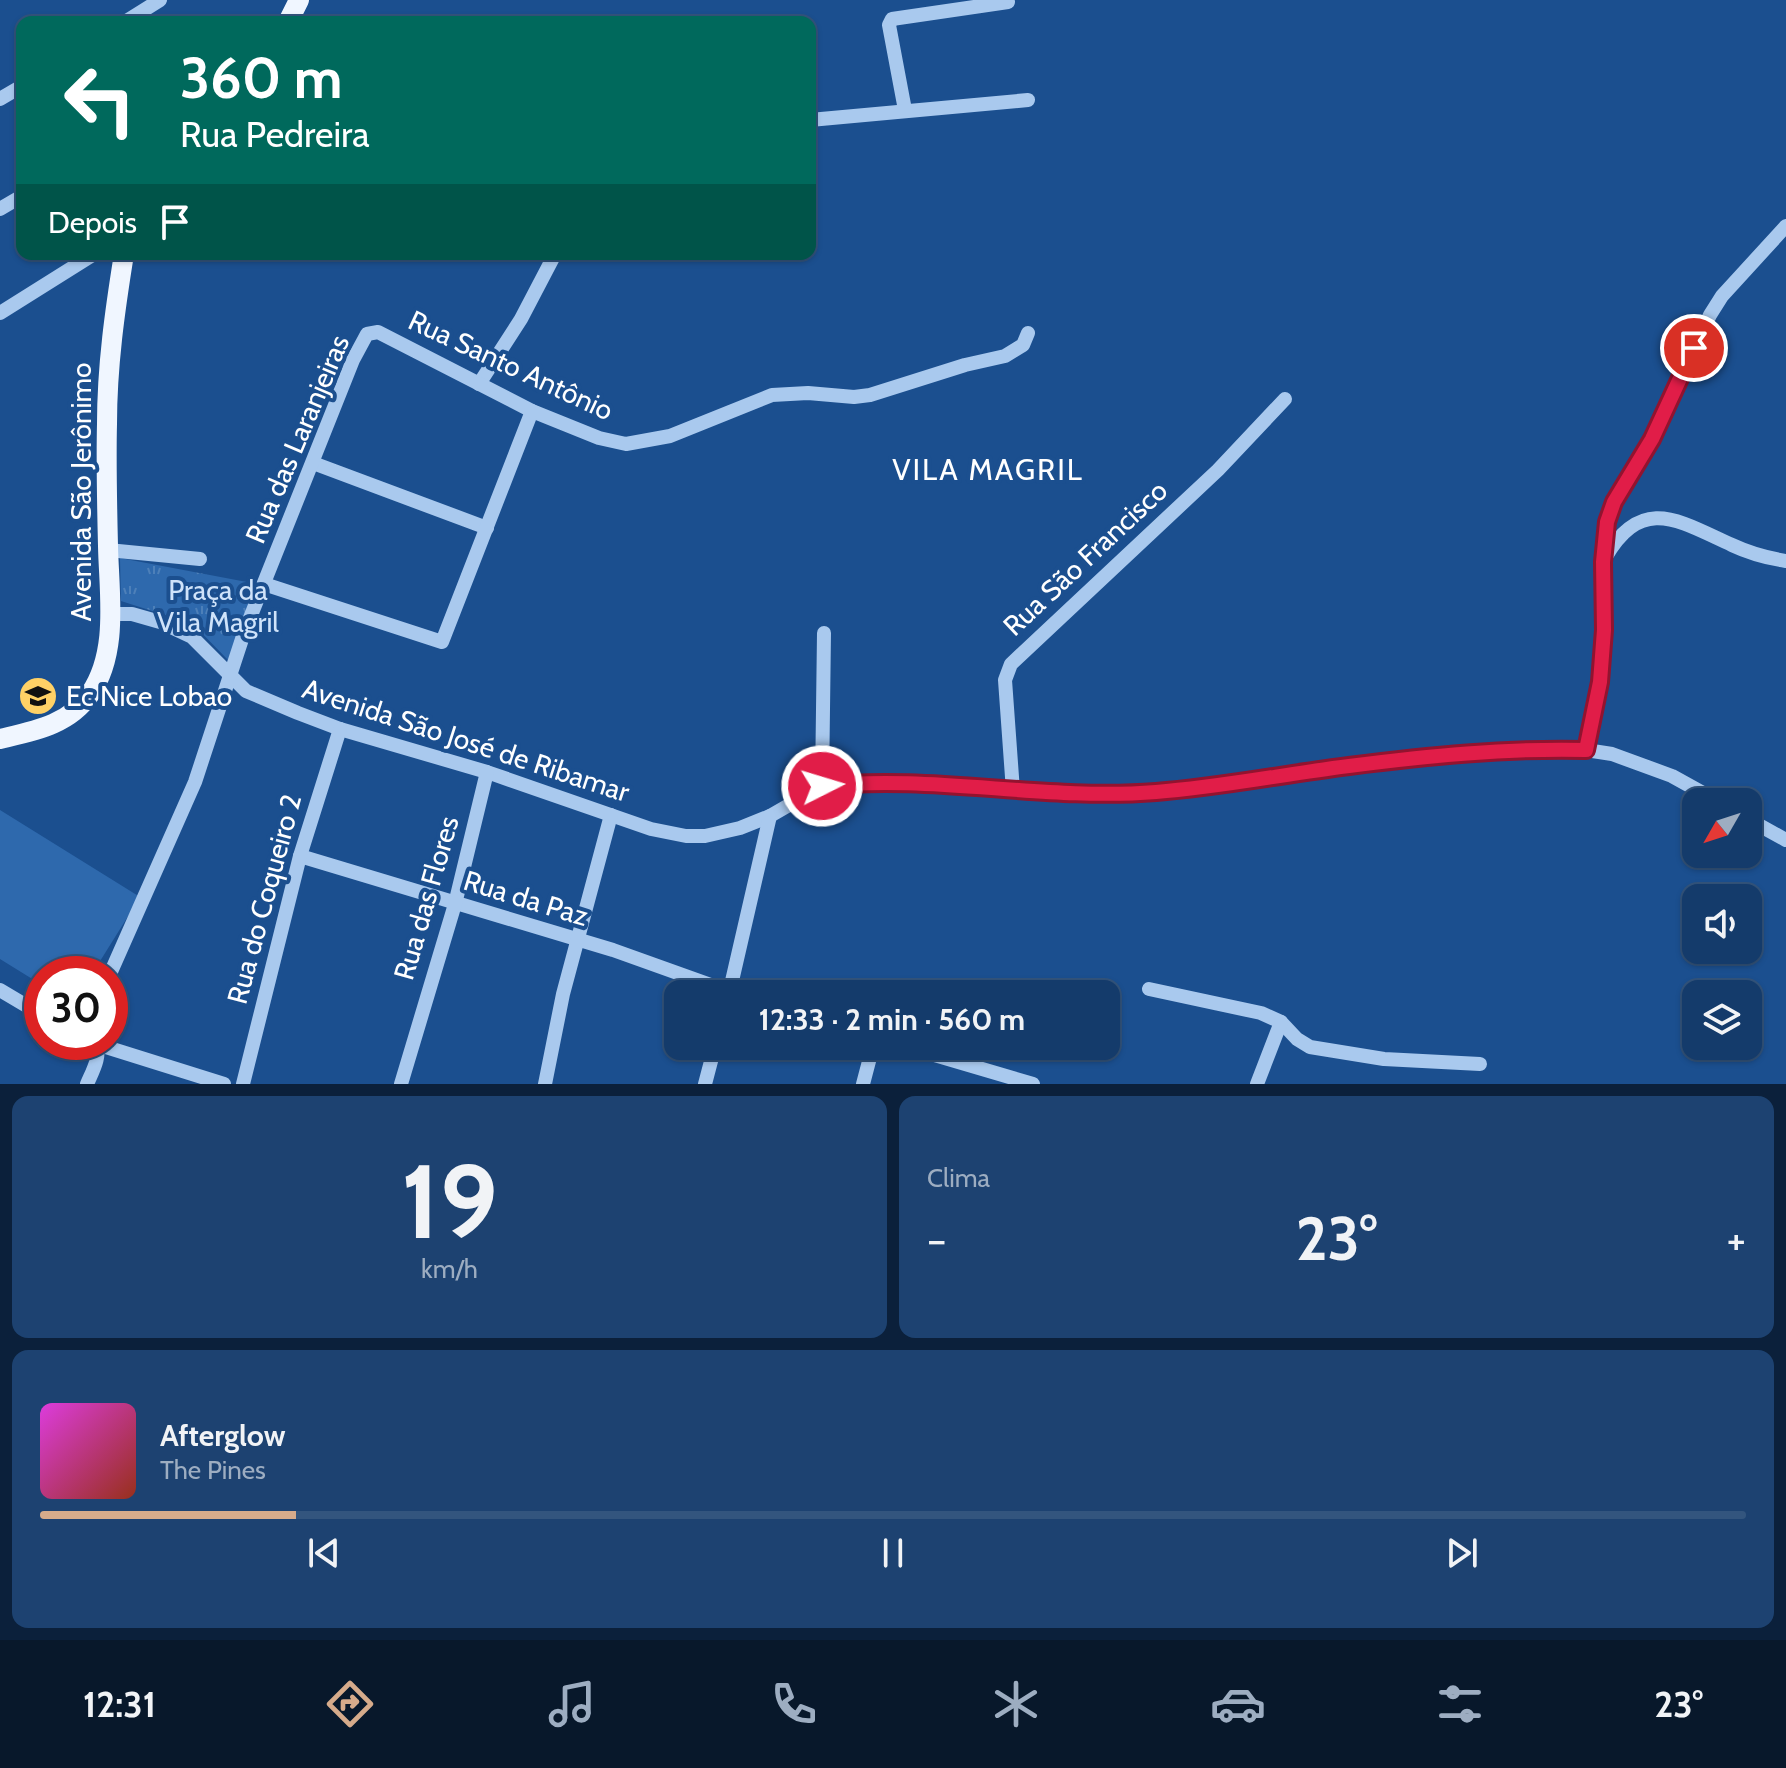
<!DOCTYPE html>
<html lang="pt">
<head>
<meta charset="utf-8">
<style>
	:root { --surface:#143b6b; --page:#1d4271; --text:#f1f3f6; --muted:#9dadc1; --line:#33557e; --accent:#d6ab8b }
	body { margin:0; font-family:Cabin,sans-serif; background:var(--page); color:var(--text); height:100vh; display:flex; flex-direction:column; font-size:30px; white-space:nowrap }
	* { box-sizing:border-box; margin:0 }
	p { font-size:26px; color:var(--muted) }
	.icon { flex:none; width:44px; height:44px; fill:none; stroke:currentColor; stroke-width:2; stroke-linecap:round; stroke-linejoin:round }
	.map { position:relative; height:1084px; overflow:hidden }
	.side { display:flex; flex-direction:column; gap:12px; padding:12px; background:#0b203b; flex:1 }
	.side>* { flex:none }
	.banner { position:absolute; left:16px; top:16px; width:800px; height:244px; border-radius:16px; box-shadow:0 2px 6px #0004,0 0 0 2px var(--line); background:#00695c; color:#fff; overflow:hidden }
	.needle { width:52px; rotate:231deg }
	.fabs { position:absolute; left:1682px; top:788px; display:grid; gap:16px }
	.fabs a { display:grid; place-items:center; width:80px; height:80px; border-radius:16px; background:var(--surface); box-shadow:0 2px 6px #0004,0 0 0 2px var(--line); font-size:40px }
	.speed { position:absolute; left:24px; top:956px; display:flex; gap:16px; font-size:40px; font-weight:700; text-align:center }
	.speed>* { display:grid; place-content:center; width:104px; height:104px; border-radius:50%; background:var(--surface); box-shadow:0 2px 6px #0004,0 0 0 2px var(--line); line-height:1 }
	.speed .limit { border:12px solid #d22; background:#fff; color:#111 }
	.pin { position:absolute; display:grid; place-items:center; width:68px; height:68px; color:#fff; margin:-34px; border:4px solid #fff; border-radius:50%; box-shadow:0 2px 8px #0007 }
	.me { position:absolute; width:88px; margin:-44px; rotate:85deg; stroke-linejoin:round; filter:drop-shadow(0 0 6px #0008) }
	.turn { display:flex; align-items:center; gap:28px; height:168px; padding:0 32px; font-size:36px }
	.turn .icon { width:104px; height:104px; stroke-width:2.5 }
	.turn b { display:block; font-size:56px; line-height:68px }
	.then { display:flex; align-items:center; height:76px; padding:0 32px; background:#0003; gap:16px; font-size:30px }
	.big { font-size:60px; font-weight:700; line-height:1.1 }
	.side .widget { flex:1; display:flex; flex-direction:column; justify-content:center; gap:12px; min-width:0; padding:0 28px; border-radius:16px; background:var(--page) }
	.side .dial { align-items:center; gap:0 }
	.dial b { font-size:104px; line-height:1 }
	.song { display:flex; align-items:center; gap:24px }
	.cover { width:96px; height:96px; border-radius:12px; background:linear-gradient(135deg,hsl(300 70% 55%),hsl(10 70% 35%)) }
	.played { height:8px; border-radius:4px; background:linear-gradient(90deg,var(--accent) 15%,var(--line) 15%) }
	.keys { display:flex; justify-content:space-around; direction:ltr }
	.heat { display:flex; justify-content:space-between; align-items:center; font-size:44px; direction:ltr }
	.side .tiles { flex:1; display:grid; gap:12px; grid-template-columns:1fr 1fr }
	.widget:last-child { grid-column:span 2 }
	.trip { position:absolute; left:664px; top:980px; width:456px; height:80px; border-radius:16px; background:var(--surface); box-shadow:0 2px 6px #0004,0 0 0 2px var(--line); font-weight:700; line-height:80px; text-align:center }
	.dock { display:flex; height:128px; justify-content:space-around; align-items:center; background:#08182b; color:var(--muted) }
	.dock .icon { width:56px; height:56px }
	.dock .on { color:var(--accent) }
	.dock b { font-size:36px; color:var(--text) }
	.map>svg:first-child { display:block }
	.park { fill:url(#park-tufts) }
	.pitch { fill:#2e69ad }
	.lines { fill:none; stroke-linecap:round; stroke-linejoin:round }
	.minor { stroke:#a9c9ee; stroke-width:14 }
	.major { stroke:#f0f6ff; stroke-width:20 }
	.route-casing { stroke:#92132f; stroke-width:20 }
	.route { stroke:#e11d48; stroke-width:14 }
	.labels { text-anchor:middle; stroke-width:8; stroke-linejoin:round; paint-order:stroke }
	.street-label { font-size:28px; fill:#fff; stroke:#1b4f8f }
	.park-label { font-size:28px; fill:#cfe3fa; stroke:#1b4f8f }
	.poi-label { font-size:28px; fill:#fff; stroke:#1b4f8f; text-anchor:start }
	.neighbourhood-label { font-size:30px; letter-spacing:2px; fill:#fff; stroke:#1b4f8f }
</style>
</head>
<body>
<div class="map">
<svg width="1786" height="1084" viewBox="0 0 1786 1084">
	<defs>
		<pattern id="park-tufts" width="24" height="20" patternUnits="userSpaceOnUse" patternTransform="scale(2)"><rect width="24" height="20" fill="#2e69ad"/><path d="M3 7l-1-3M5 7V3M7 7l1-3M15 17l-1-3M17 17v-4M19 17l1-3" fill="none" stroke="#4d80b9"/></pattern>
	</defs>
	<rect width="100%" height="100%" fill="#1b4f8f"/>
	<!-- park -->
	<polygon class="park" points="120,558 257,584 228,660 193,624 121,601"/>
	<!-- pitch -->
	<polygon class="pitch" points="0,810 140,897 92,974 42,974 42,985 0,959"/>
	<g class="lines">
		<!-- minor -->
		<g class="minor">
			<polyline points="125,22 160,0"/>
			<polyline points="0,99 22,86"/>
			<polyline points="905,110 889,25 892,19 1008,2"/>
			<polyline points="810,120 1028,100"/>
			<polyline points="0,209 22,196"/>
			<polyline points="0,313 94,254"/>
			<polyline points="479,384 521,319 555,254"/>
			<polyline points="313,463 487,528"/>
			<polyline points="108,550 200,559"/>
			<path d="M1605 558C1642 494 1679 521 1732 545 1749 553 1767 558 1786 561"/>
			<polyline points="264,584 442,642 532,411"/>
			<polyline points="112,614 132,614 160,622 192,637 246,691 298,713 340,729 487,772 651,829 686,836 705,836 740,828 770,816 822,786 871,782 1079,795 1155,792 1351,765 1538,749 1586,750 1612,754 1672,776 1719,802"/>
			<polyline points="1586,750 1600,682 1604,630 1603,562 1607,522 1614,502 1652,439 1710,315 1722,296 1786,226"/>
			<polyline points="822,786 824,633"/>
			<polyline points="1013,791 1005,680 1011,664 1218,470 1285,399"/>
			<polyline points="1748,819 1786,840"/>
			<polyline points="300,856 613,950 736,994"/>
			<polyline points="110,974 195,782 244,633 353,360 367,334 378,332 532,411 599,438 626,444 670,436 772,395 808,393 854,397 870,395 965,365 1005,356 1023,345 1028,333"/>
			<polyline points="1149,989 1261,1013 1281,1022 1297,1039 1310,1047 1384,1059 1480,1064"/>
			<polyline points="0,990 42,1015"/>
			<polyline points="729,994 770,816"/>
			<polyline points="90,1042 224,1084"/>
			<polyline points="904,1046 1033,1084"/>
			<path d="M87 1084C93 1070 101 1057 96 1042"/>
			<polyline points="243,1084 300,856 340,729"/>
			<polyline points="401,1084 455,904 487,772"/>
			<polyline points="545,1084 563,994 611,815"/>
			<polyline points="705,1084 715,1046"/>
			<polyline points="863,1084 873,1046"/>
			<polyline points="1257,1084 1281,1022"/>
		</g>
		<!-- major -->
		<g class="major">
			<polyline points="288,22 299,0"/>
			<path d="M0 739C34 731 69 725 90 694 119 652 109 594 108 546 107 505 106 464 107 424 107 366 115 310 124 254"/>
		</g>
	</g>
	<g class="lines">
		<!-- route casing -->
		<g class="route-casing">
			<path id="route" d="M822 786C933 774 1044 801 1156 792 1221 787 1285 774 1349 766 1427 756 1507 748 1586 750L1600 682 1604 630 1603 562 1607 522 1614 502 1652 439 1694 348"/>
		</g>
		<!-- route -->
		<use href="#route" class="route"/>
	</g>
	<!-- icons -->
	<defs>
		<g id="school-disc" transform="scale(2)"><circle r="9.5" fill="#ffd166" stroke="#1b4f8f"/><path d="M0-5L7-2L0 1L-7-2ZM-4 1L0 2.5L4 1V4Q0 6-4 4Z" fill="#111"/></g>
	</defs>
	<g fill-rule="evenodd">
		<use href="#school-disc" x="38" y="696"/>
	</g>
	<g class="labels">
		<!-- street labels -->
		<g class="street-label">
			<text transform="translate(511 365) rotate(25)" y="10">Rua Santo Antônio</text>
			<text transform="translate(297 439) rotate(-67)" y="10">Rua das Laranjeiras</text>
			<text transform="translate(81 492) rotate(-90)" y="10">Avenida São Jerônimo</text>
			<text transform="translate(1085 558) rotate(-43)" y="10">Rua São Francisco</text>
			<text transform="translate(466 740) rotate(18)" y="10">Avenida São José de Ribamar</text>
			<text transform="translate(426 898) rotate(-74)" y="10">Rua das Flores</text>
			<text transform="translate(526 898) rotate(17)" y="10">Rua da Paz</text>
			<text transform="translate(264 899) rotate(-75)" y="10">Rua do Coqueiro 2</text>
		</g>
		<!-- park labels -->
		<g class="park-label">
			<text x="218" y="600">Praça da<tspan x="218" dy="32">Vila Magril</tspan></text>
		</g>
		<!-- poi labels -->
		<g class="poi-label">
			<text x="66" y="706">Ec Nice Lobao</text>
		</g>
		<!-- neighbourhood labels -->
		<g class="neighbourhood-label">
			<text x="988" y="480">VILA MAGRIL</text>
		</g>
	</g>
</svg>
<div class="fabs">
<a><svg class="needle" viewBox="-14 -14 28 28"><path d="M0-13l5 13h-10z" fill="#e53935"/><path d="M0 13l5-13h-10z" fill="#9dadc1"/></svg></a>
<a><svg class="icon" aria-label="sound" viewBox="0 0 24 24"><path d="M4 9h4l5-4v14l-5-4H4zM17 9q2 3 0 6"/></svg></a>
<a><svg class="icon" aria-label="layers" viewBox="0 0 24 24"><path d="M12 4l9 5-9 5-9-5zM3 14l9 5 9-5"/></svg></a>
</div>
<div class="speed"><div class="limit">30</div></div>
<div class="pin" style="left:1694px;top:348px;background:#d93025"><svg class="icon" aria-label="arrive" viewBox="0 0 24 24"><path d="M6 21V4h12l-3 4 3 4H6"/></svg></div>
<svg class="me" style="left:822px;top:786px" viewBox="-20 -20 40 40"><circle r="17" fill="#e11d48" stroke="#fff" stroke-width="3"/><path d="M0-11L8 9 0 5-8 9z" fill="#fff"/></svg>
<div class="trip">12:33 · 2 min · 560 m</div>
<div class="banner">
<div class="turn"><svg class="icon" aria-label="left" viewBox="0 0 24 24"><path d="M17 20v-9H6M10 6l-5 5 5 5"/></svg><div><b>360 m</b>Rua Pedreira</div></div>
<div class="then">Depois<svg class="icon" aria-label="arrive" viewBox="0 0 24 24"><path d="M6 21V4h12l-3 4 3 4H6"/></svg></div>
</div>
</div>
<section class="side">
<div class="tiles">
<div class="widget dial"><b>19</b><p>km/h</p></div>
<div class="widget"><p>Clima</p>
<div class="heat"><a>−</a><b class="big">23°</b><a>+</a></div>
</div>
<div class="widget">
<div class="song"><i class="cover"></i><div><b>Afterglow</b><p>The Pines</p></div></div>
<div class="played"></div>
<div class="keys"><svg class="icon" aria-label="previous" viewBox="0 0 24 24"><path d="M18 5L8 12l10 7zM5 5v14"/></svg><svg class="icon" aria-label="pause" viewBox="0 0 24 24"><path d="M8 5v14M16 5v14"/></svg><svg class="icon" aria-label="next" viewBox="0 0 24 24"><path d="M6 5l10 7-10 7zM19 5v14"/></svg></div>
</div>
</div>
</section>
<nav class="dock">
<b>12:31</b>
<svg class="icon on" aria-label="directions" viewBox="0 0 24 24"><path d="M12 3l9 9-9 9-9-9zM9 14v-3h6M13 9l2 2-2 2"/></svg>
<svg class="icon" aria-label="music" viewBox="0 0 24 24"><path d="M9 18V5l10-2v13"/><circle cx="6" cy="18" r="3"/><circle cx="16" cy="16" r="3"/></svg>
<svg class="icon" aria-label="phone" viewBox="0 0 24 24"><path d="M5 4h4l2 5-3 2q2 4 5 5l2-3 5 2v4C11 20 4 13 5 4z"/></svg>
<svg class="icon" aria-label="climate" viewBox="0 0 24 24"><path d="M12 3v18M4 7l16 10M4 17L20 7"/></svg>
<svg class="icon" aria-label="car" viewBox="0 0 24 24"><path d="M5 17H2v-5l4-1 3-4h7l3 4 3 1v5h-3M9 17h6M6 11h13"/><circle cx="7" cy="17" r="2"/><circle cx="17" cy="17" r="2"/></svg>
<svg class="icon" aria-label="filters" viewBox="0 0 24 24"><path d="M4 7h16M4 17h16"/><circle cx="9" cy="7" r="2"/><circle cx="15" cy="17" r="2"/></svg>
<b>23°</b>
</nav>
</body>
</html>
